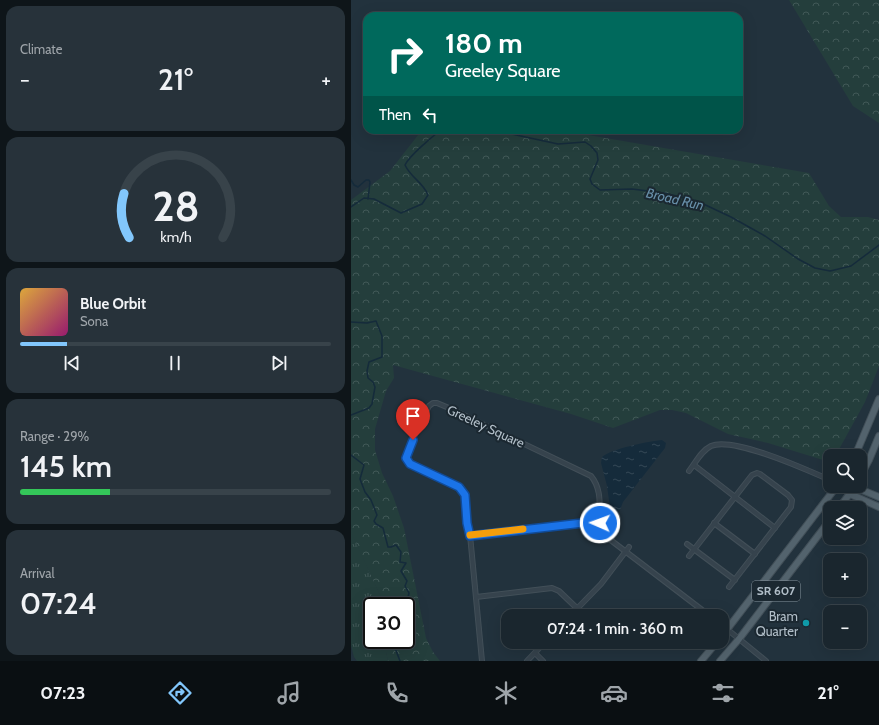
<!DOCTYPE html>
<html lang="en">
<head>
<meta charset="utf-8">
<style>
	:root { --surface:#1a262e; --page:#27323a; --text:#f1f3f6; --muted:#9fa5aa; --line:#38434a; --accent:#82c7fc }
	body { margin:0; font-family:Cabin,sans-serif; background:var(--page); color:var(--text); height:100vh; display:flex; flex-direction:column; font-size:15px; white-space:nowrap }
	* { box-sizing:border-box; margin:0 }
	p { font-size:13px; color:var(--muted) }
	.icon { flex:none; width:22px; height:22px; fill:none; stroke:currentColor; stroke-width:2; stroke-linecap:round; stroke-linejoin:round }
	.map { position:relative; flex:1; overflow:hidden }
	.side { display:flex; flex-direction:column; gap:6px; padding:6px; background:#0e1519; width:351px }
	.side>* { flex:none }
	.banner { position:absolute; left:12px; top:12px; width:380px; height:122px; border-radius:12px; box-shadow:0 4px 16px #0002,0 0 0 1px var(--line); background:#00695c; color:#fff; overflow:hidden }
	.controls { position:absolute; left:472px; top:449px; display:grid; gap:8px }
	.controls a { display:grid; place-items:center; width:44px; height:44px; border-radius:8px; background:var(--surface); box-shadow:0 4px 16px #0002,0 0 0 1px var(--line); font-size:20px }
	.speed { position:absolute; left:12px; top:597px; display:flex; gap:8px; font-size:20px; font-weight:700; text-align:center }
	.speed>* { display:grid; place-content:center; width:52px; height:52px; border-radius:50%; background:var(--surface); box-shadow:0 4px 16px #0002,0 0 0 1px var(--line); line-height:1 }
	.speed .limit { border:2px solid #111; border-radius:6px; background:#fff; color:#111 }
	.pin { position:absolute; display:grid; place-items:center; width:34px; height:34px; color:#fff; margin:-41px -17px; border-radius:50% 50% 50% 0; rotate:-45deg; box-shadow:0 0 4px #0007 }
	.pin .icon { rotate:45deg }
	.me { position:absolute; width:44px; margin:-22px; rotate:272deg; stroke-linejoin:round; filter:drop-shadow(0 0 3px #0008) }
	.turn { display:flex; align-items:center; gap:14px; height:84px; padding:0 16px; font-size:18px }
	.turn .icon { width:52px; height:52px; stroke-width:2.5 }
	.turn b { display:block; font-size:28px; line-height:34px }
	.then { display:flex; align-items:center; height:38px; padding:0 16px; background:#0003; gap:8px; font-size:15px }
	.big { font-size:30px; font-weight:600; line-height:1.1 }
	.side .tile { flex:1; display:flex; flex-direction:column; justify-content:center; gap:6px; min-width:0; padding:0 14px; border-radius:12px; background:var(--page) }
	.side .dial { align-items:center; gap:0 }
	.dial svg { height:104px; overflow:visible; fill:none; stroke:var(--line); stroke-width:7; stroke-linecap:round; text-anchor:middle }
	.dial text { fill:var(--text); stroke:none }
	.song { display:flex; align-items:center; gap:12px }
	.cover { width:48px; height:48px; border-radius:6px; background:linear-gradient(135deg,hsl(40 70% 55%),hsl(320 70% 35%)) }
	.played { height:4px; border-radius:2px; background:linear-gradient(90deg,var(--accent) 15%,var(--line) 15%) }
	.keys { display:flex; justify-content:space-around; direction:ltr }
	.heat { display:flex; justify-content:space-between; align-items:center; font-size:22px; direction:ltr }
	.charge { height:6px; border-radius:3px; background:linear-gradient(90deg,#34c759 29%,var(--line) 0) }
	.trip { position:absolute; left:150px; top:609px; width:228px; height:40px; border-radius:12px; background:var(--surface); box-shadow:0 4px 16px #0002,0 0 0 1px var(--line); font-weight:600; line-height:40px; text-align:center }
	.tabs { display:flex; height:64px; justify-content:space-around; align-items:center; background:#0a0f12; color:var(--muted) }
	.tabs .icon { width:28px; height:28px }
	.tabs .current { color:var(--accent) }
	.tabs b { font-size:18px; color:var(--text) }
	main { display:flex; flex:1; min-height:0 }
	.map>svg:first-child { display:block }
	.grass { fill:url(#grass-tufts) }
	.forest { fill:url(#forest-crowns) }
	.water { fill:url(#water-ripples) }
	.lines { fill:none; stroke-linecap:round; stroke-linejoin:round }
	.stream { stroke:#152b3b; stroke-width:1.5 }
	.street-casing { stroke:#424f58; stroke-width:6 }
	.primary-casing { stroke:#424f58; stroke-width:8 }
	.street { stroke:#36434d; stroke-width:4 }
	.primary { stroke:#53636d; stroke-width:6 }
	.route-casing { stroke:#114b97; stroke-width:10 }
	.route { stroke:#1a73e8; stroke-width:7 }
	.slow { stroke:#f59e0b; stroke-width:7 }
	.culture-dot { fill:#0f9aa8; stroke:#1b2831; stroke-width:1.5 }
	.labels { text-anchor:middle; stroke-width:4; stroke-linejoin:round; paint-order:stroke }
	.shield { fill:#1b2831; stroke:#84919b; stroke-width:1 }
	.shield-label { font-size:12px; font-weight:bold; fill:#b1bec8 }
	.street-label { font-size:13px; fill:#b1bec8; stroke:#1b2831 }
	.poi-label { font-size:13px; fill:#b1bec8; stroke:#1b2831; text-anchor:end }
	.water-label { font-size:14px; font-style:italic; fill:#688fa9; stroke:#1b2831 }
</style>
</head>
<body>
<main>
<section class="side">
<div class="tile"><p>Climate</p>
<div class="heat"><a>−</a><b class="big">21°</b><a>+</a></div>
</div>
<div class="tile dial"><svg viewBox="0 0 100 80">
<path d="M14 69A42 42 0 1 1 86 69"/>
<path d="M14 69A42 42 0 0 1 10 35" stroke="#82c7fc"/>
<text x="50" y="56" font-size="32" font-weight="700">28</text>
<text x="50" y="72" font-size="11">km/h</text>
</svg></div>
<div class="tile">
<div class="song"><i class="cover"></i><div><b>Blue Orbit</b><p>Sona</p></div></div>
<div class="played"></div>
<div class="keys"><svg class="icon" aria-label="previous" viewBox="0 0 24 24"><path d="M18 5L8 12l10 7zM5 5v14"/></svg><svg class="icon" aria-label="pause" viewBox="0 0 24 24"><path d="M8 5v14M16 5v14"/></svg><svg class="icon" aria-label="next" viewBox="0 0 24 24"><path d="M6 5l10 7-10 7zM19 5v14"/></svg></div>
</div>
<div class="tile"><p>Range · 29%</p><b class="big">145 km</b><div class="charge"></div></div>
<div class="tile"><p>Arrival</p><b class="big">07:24</b></div>
</section>
<div class="map">
<svg width="528" height="661" viewBox="0 0 528 661">
	<defs>
		<pattern id="grass-tufts" width="24" height="20" patternUnits="userSpaceOnUse"><rect width="24" height="20" fill="#243e3c"/><path d="M3 7l-1-3M5 7V3M7 7l1-3M15 17l-1-3M17 17v-4M19 17l1-3" fill="none" stroke="#415857"/></pattern>
		<pattern id="forest-crowns" width="20" height="18" patternUnits="userSpaceOnUse"><rect width="20" height="18" fill="#243e3c"/><path d="M2 6a3 3 0 1 1 6 0M12 15a3 3 0 1 1 6 0" fill="none" stroke="#415857"/></pattern>
		<pattern id="water-ripples" width="26" height="14" patternUnits="userSpaceOnUse"><rect width="26" height="14" fill="#152b3b"/><path d="M2 4q2-2 4 0t4 0M15 11q2-2 4 0t4 0" fill="none" stroke="#354856"/></pattern>
	</defs>
	<rect width="100%" height="100%" fill="#22323d"/>
	<!-- grass -->
	<polygon class="grass" points="0,531 34,606 21,606 21,640 35,640 35,652 37,661 6,661 3,657 0,645"/>
	<!-- forest -->
	<g class="forest">
		<polygon points="438,0 528,0 528,123 502,106"/>
		<polygon points="71,130 208,130 458,173 478,206 490,217 517,217 528,220 528,366 514,402 486,453 472,460 417,443 377,434 335,413 321,410 309,410 262,428 220,414 42,365 43,378 35,391 24,429 24,450 31,473 42,496 53,528 75,638 82,652 89,661 37,661 35,652 35,640 55,640 55,606 34,606 0,532 0,200 39,171"/>
	</g>
	<!-- water -->
	<path class="water" d="M311 440 315 443 314 448 272 502 266 518 262 519 260 515 256 486 250 463 251 457C260 449 298 441 311 440Z"/>
	<g class="lines">
		<!-- stream -->
		<g class="stream">
			<polyline points="142,130 207,144 234,142 240,146 246,153 247,160 239,179 241,184 249,190 281,189 313,193 346,201 380,217 414,236 447,259 464,268 479,271 500,266 528,245"/>
			<polyline points="0,180 3,185 7,187 15,180 18,180 19,182 17,199"/>
			<path d="M0 207 13 198 23 199 50 213 71 204 77 195C72 182 60 178 54 165 58 156 82 136 90 130"/>
			<polyline points="0,322 16,323 25,321 31,336 31,357 18,362 16,371 17,378 22,382 24,387 21,404 18,408 0,415"/>
			<polyline points="0,455 13,465 9,479 14,492 20,500 26,515 23,521 25,524 32,528 37,547 40,547 45,545 50,552 49,562 55,563 50,571 56,581 54,586 58,593 56,602 61,605 63,611 62,615 55,618"/>
			<polyline points="41,640 49,661"/>
		</g>
		<!-- street casing -->
		<g class="street-casing">
			<g id="street">
				<polyline points="343,465 424,528"/>
				<path d="M338 471C345 462 350 451 360 446 382 436 456 470 479 480"/>
				<polyline points="363,523 404,554"/>
				<polyline points="119,535 249,521"/>
				<polyline points="336,544 384,580"/>
				<polyline points="338,556 401,475 406,473 409,474 437,495 441,500 440,507 378,587"/>
				<polyline points="125,597 201,588 208,591 234,616"/>
				<polyline points="219,616 250,584 278,547"/>
				<polyline points="371,625 415,661"/>
				<polyline points="184,653 192,661"/>
				<path d="M131 661 119 535 116 523 114 495 112 491 108 487 59 464 55 458 56 451 78 406 82 403H86L98 408 240 476C256 495 243 522 253 535L359 616"/>
				<polyline points="176,661 194,642"/>
			</g>
		</g>
		<!-- primary casing -->
		<g class="primary-casing">
			<g id="primary">
				<polyline points="504,456 528,399"/>
				<polyline points="509,477 518,460 528,436"/>
				<polyline points="490,486 499,494 528,507"/>
				<polyline points="501,486 528,497"/>
				<polyline points="488,508 500,492"/>
				<polyline points="371,636 486,486"/>
				<polyline points="350,661 366,642"/>
				<polyline points="369,661 388,639 479,520"/>
			</g>
		</g>
		<!-- street -->
		<use href="#street" class="street"/>
		<!-- primary -->
		<use href="#primary" class="primary"/>
	</g>
	<g class="lines">
		<!-- route casing -->
		<g class="route-casing">
			<polyline id="route" points="62,440 55,458 59,464 108,487 114,495 116,523 119,536 249,521 249,523"/>
		</g>
		<!-- route -->
		<use href="#route" class="route"/>
		<!-- slow -->
		<polyline class="slow" points="119,535 172,529"/>
	</g>
	<!-- markers -->
	<circle class="culture-dot" cx="455" cy="623" r="4"/>
	<g class="labels">
		<!-- shield labels -->
		<rect class="shield" x="401" y="581" width="48" height="20" rx="3"/>
		<g class="shield-label">
			<text x="425" y="595">SR 607</text>
		</g>
		<!-- street labels -->
		<g class="street-label">
			<text transform="translate(135 426) rotate(25)" y="5">Greeley Square</text>
		</g>
		<!-- poi labels -->
		<g class="poi-label">
			<text x="447" y="621">Bram<tspan x="447" dy="15">Quarter</tspan></text>
		</g>
		<!-- water labels -->
		<g class="water-label">
			<text transform="translate(324 199) rotate(13)" y="5">Broad Run</text>
		</g>
	</g>
</svg>
<div class="controls">
<a><svg class="icon" aria-label="search" viewBox="0 0 24 24"><circle cx="10" cy="10" r="6"/><path d="M15 15l6 6"/></svg></a>
<a><svg class="icon" aria-label="layers" viewBox="0 0 24 24"><path d="M12 4l9 5-9 5-9-5zM3 14l9 5 9-5"/></svg></a>
<a>+</a>
<a>−</a>
</div>
<div class="speed"><div class="limit">30</div></div>
<div class="pin" style="left:62px;top:440px;background:#d93025"><svg class="icon" aria-label="arrive" viewBox="0 0 24 24"><path d="M6 21V4h12l-3 4 3 4H6"/></svg></div>
<svg class="me" style="left:249px;top:523px" viewBox="-20 -20 40 40"><circle r="17" fill="#1a73e8" stroke="#fff" stroke-width="3"/><path d="M0-11L8 9 0 5-8 9z" fill="#fff"/></svg>
<div class="trip">07:24 · 1 min · 360 m</div>
<div class="banner">
<div class="turn"><svg class="icon" aria-label="right" viewBox="0 0 24 24"><path d="M7 20v-9h11M14 6l5 5-5 5"/></svg><div><b>180 m</b>Greeley Square</div></div>
<div class="then">Then<svg class="icon" aria-label="left" viewBox="0 0 24 24"><path d="M17 20v-9H6M10 6l-5 5 5 5"/></svg></div>
</div>
</div>
</main>
<nav class="tabs">
<b>07:23</b>
<svg class="icon current" aria-label="directions" viewBox="0 0 24 24"><path d="M12 3l9 9-9 9-9-9zM9 14v-3h6M13 9l2 2-2 2"/></svg>
<svg class="icon" aria-label="music" viewBox="0 0 24 24"><path d="M9 18V5l10-2v13"/><circle cx="6" cy="18" r="3"/><circle cx="16" cy="16" r="3"/></svg>
<svg class="icon" aria-label="phone" viewBox="0 0 24 24"><path d="M5 4h4l2 5-3 2q2 4 5 5l2-3 5 2v4C11 20 4 13 5 4z"/></svg>
<svg class="icon" aria-label="climate" viewBox="0 0 24 24"><path d="M12 3v18M4 7l16 10M4 17L20 7"/></svg>
<svg class="icon" aria-label="car" viewBox="0 0 24 24"><path d="M5 17H2v-5l4-1 3-4h7l3 4 3 1v5h-3M9 17h6M6 11h13"/><circle cx="7" cy="17" r="2"/><circle cx="17" cy="17" r="2"/></svg>
<svg class="icon" aria-label="filters" viewBox="0 0 24 24"><path d="M4 7h16M4 17h16"/><circle cx="9" cy="7" r="2"/><circle cx="15" cy="17" r="2"/></svg>
<b>21°</b>
</nav>
</body>
</html>
